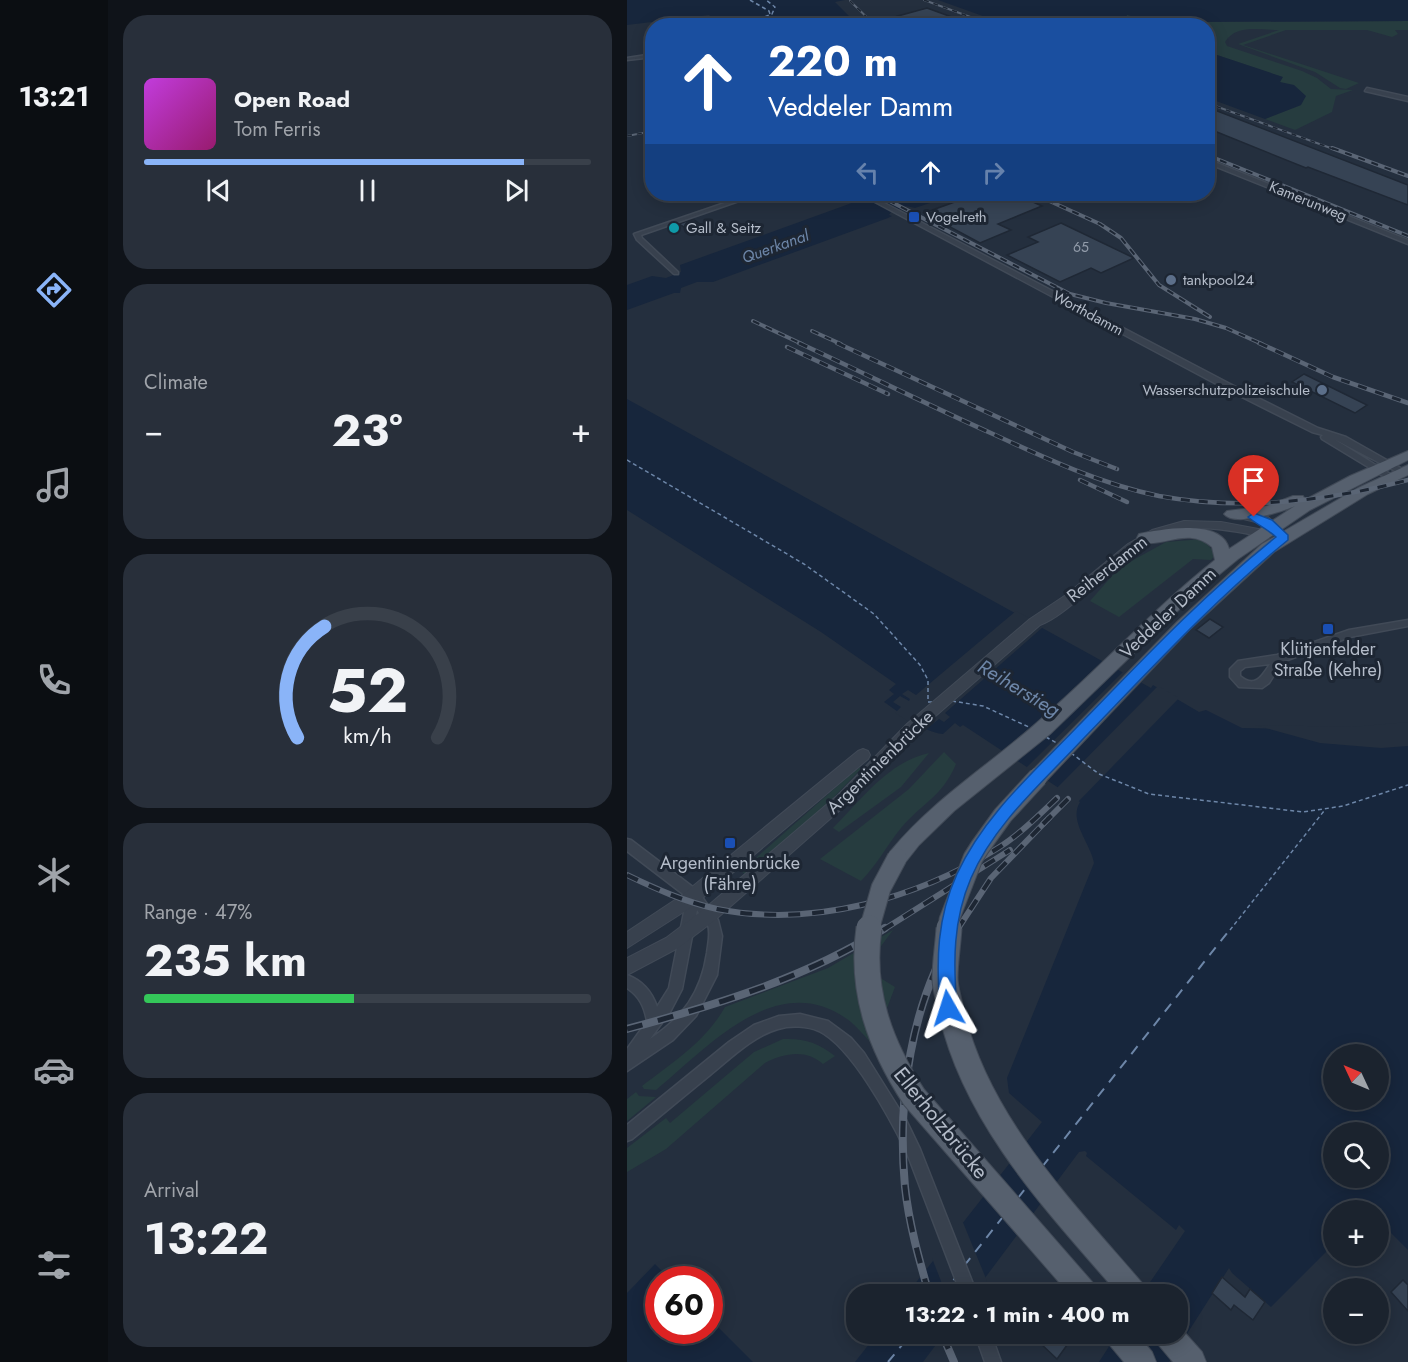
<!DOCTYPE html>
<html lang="en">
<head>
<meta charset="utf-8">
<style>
	:root { --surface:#1b232e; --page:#282f3a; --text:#f1f3f6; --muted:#a0a4aa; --line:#39404a; --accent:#8ab4f8 }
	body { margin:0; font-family:Jost,sans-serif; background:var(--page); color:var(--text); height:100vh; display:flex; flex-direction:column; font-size:22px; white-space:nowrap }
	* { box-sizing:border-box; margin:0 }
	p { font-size:20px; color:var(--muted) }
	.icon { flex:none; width:33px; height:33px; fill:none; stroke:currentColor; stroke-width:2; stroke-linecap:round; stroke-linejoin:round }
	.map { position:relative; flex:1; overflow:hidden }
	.drawer { display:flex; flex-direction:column; gap:15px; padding:15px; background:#0f1319; width:519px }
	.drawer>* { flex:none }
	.banner { position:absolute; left:18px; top:18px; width:570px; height:183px; border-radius:24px; box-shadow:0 3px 15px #0003,0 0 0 2px var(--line); background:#1a4fa0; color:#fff; overflow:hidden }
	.needle { width:39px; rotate:314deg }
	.tools { position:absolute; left:696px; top:1044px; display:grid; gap:12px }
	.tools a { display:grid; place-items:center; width:66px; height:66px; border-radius:50%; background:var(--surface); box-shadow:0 3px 15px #0003,0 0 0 2px var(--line); font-size:30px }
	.speed { position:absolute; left:18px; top:1266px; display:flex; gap:12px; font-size:30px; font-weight:700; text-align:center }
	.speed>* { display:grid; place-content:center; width:78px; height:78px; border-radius:50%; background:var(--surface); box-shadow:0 3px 15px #0003,0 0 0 2px var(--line); line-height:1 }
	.speed .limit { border:9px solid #d22; background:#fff; color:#111 }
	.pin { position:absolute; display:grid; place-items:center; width:51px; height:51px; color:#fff; margin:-62px -26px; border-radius:50% 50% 50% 0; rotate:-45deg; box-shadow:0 0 6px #0007 }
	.pin .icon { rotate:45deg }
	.me { position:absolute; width:66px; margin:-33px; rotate:354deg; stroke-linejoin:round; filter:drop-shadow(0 0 4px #0008) }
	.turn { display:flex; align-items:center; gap:21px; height:126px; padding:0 24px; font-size:27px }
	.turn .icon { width:78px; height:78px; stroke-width:2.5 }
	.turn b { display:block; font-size:42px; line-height:51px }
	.lanes { display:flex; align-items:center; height:57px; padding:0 24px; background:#0003; justify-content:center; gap:30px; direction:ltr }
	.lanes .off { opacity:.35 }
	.big { font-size:45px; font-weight:700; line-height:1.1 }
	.drawer .tile { flex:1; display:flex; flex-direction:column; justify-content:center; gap:9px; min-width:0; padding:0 21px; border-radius:24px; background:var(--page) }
	.drawer .dial { align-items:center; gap:0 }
	.dial svg { height:156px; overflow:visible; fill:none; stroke:var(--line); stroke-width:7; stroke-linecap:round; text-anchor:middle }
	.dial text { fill:var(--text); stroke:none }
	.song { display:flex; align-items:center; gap:18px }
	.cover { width:72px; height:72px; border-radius:9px; background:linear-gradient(135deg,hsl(290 70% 55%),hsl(320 70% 35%)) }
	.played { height:6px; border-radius:3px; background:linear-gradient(90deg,var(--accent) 85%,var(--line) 85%) }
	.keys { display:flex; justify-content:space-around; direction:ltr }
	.heat { display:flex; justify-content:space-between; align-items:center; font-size:33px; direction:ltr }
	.charge { height:9px; border-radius:4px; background:linear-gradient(90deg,#34c759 47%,var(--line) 0) }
	.trip { position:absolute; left:219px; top:1284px; width:342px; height:60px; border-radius:24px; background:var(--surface); box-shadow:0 3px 15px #0003,0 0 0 2px var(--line); font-weight:700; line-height:60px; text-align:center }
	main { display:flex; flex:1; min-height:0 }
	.tab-bar { display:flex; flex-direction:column; width:108px; justify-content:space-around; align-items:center; background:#0b0e12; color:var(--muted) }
	.tab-bar .icon { width:42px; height:42px }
	.tab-bar .selected { color:var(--accent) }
	.tab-bar b { font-size:27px; color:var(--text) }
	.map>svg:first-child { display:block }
	.green { fill:#263c3f }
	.water { fill:#17263c; fill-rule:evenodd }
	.pier { fill:#242f3e }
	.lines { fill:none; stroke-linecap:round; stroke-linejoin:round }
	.ferry-far1 { stroke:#6d86a8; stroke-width:1.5; stroke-dasharray:4 3; stroke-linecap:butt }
	.ferry { stroke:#6d86a8; stroke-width:2; stroke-dasharray:10 8; stroke-linecap:butt }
	.building { fill:#364354; stroke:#1f2835; stroke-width:1.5 }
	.minor-casing { stroke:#414a57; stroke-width:3 }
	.tertiary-casing { stroke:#414a57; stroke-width:2 }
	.primary-casing { stroke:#414a57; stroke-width:2 }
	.minor { fill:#38414e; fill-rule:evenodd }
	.tertiary { fill:#38414e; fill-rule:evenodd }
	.primary { fill:#56606e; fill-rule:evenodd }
	.rail-far4-casing { stroke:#5a6575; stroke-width:2 }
	.rail-far3-casing { stroke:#5a6575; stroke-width:4 }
	.rail-far2-casing { stroke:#5a6575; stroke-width:4.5 }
	.rail-far1-casing { stroke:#5a6575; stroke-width:6 }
	.rail-casing { stroke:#5a6575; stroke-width:8 }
	.rail-far4 { stroke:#1d2633; stroke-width:1.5; stroke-dasharray:5; stroke-linecap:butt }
	.rail-far3 { stroke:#1d2633; stroke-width:2; stroke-dasharray:7; stroke-linecap:butt }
	.rail-far2 { stroke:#1d2633; stroke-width:3; stroke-dasharray:9; stroke-linecap:butt }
	.rail-far1 { stroke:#1d2633; stroke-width:4; stroke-dasharray:12; stroke-linecap:butt }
	.rail { stroke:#1d2633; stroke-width:5; stroke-dasharray:16; stroke-linecap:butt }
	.primary-bridge-far1-casing { stroke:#414a57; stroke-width:21; stroke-linecap:butt }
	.primary-bridge-casing { stroke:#414a57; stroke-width:27; stroke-linecap:butt }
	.primary-bridge-far1 { stroke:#56606e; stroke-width:19 }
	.primary-bridge { stroke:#56606e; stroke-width:25 }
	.route { fill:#1a73e8; stroke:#114b97; stroke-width:1.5 }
	.transit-dot { fill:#1a4fb4; stroke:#1d2633; stroke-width:2 }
	.culture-dot { fill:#0f9aa8; stroke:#1d2633; stroke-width:2 }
	.service-dot { fill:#5c6f8a; stroke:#1d2633; stroke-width:2 }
	.labels { text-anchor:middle; stroke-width:6; stroke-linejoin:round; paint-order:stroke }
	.far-number-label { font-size:14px; fill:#929caa }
	.far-street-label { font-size:15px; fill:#b4bcc9; stroke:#1d2633 }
	.far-poi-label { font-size:15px; fill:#b4bcc9; stroke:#1d2633; text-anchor:start }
	.far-water-label { font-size:16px; font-style:italic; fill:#6d86a8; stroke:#1d2633 }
	.street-label { font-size:18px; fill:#b4bcc9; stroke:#1d2633 }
	.poi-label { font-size:18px; fill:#b4bcc9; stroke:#1d2633 }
	.water-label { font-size:20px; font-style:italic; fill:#6d86a8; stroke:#1d2633 }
	.near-street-label { font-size:21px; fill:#b4bcc9; stroke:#1d2633 }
</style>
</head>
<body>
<main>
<nav class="tab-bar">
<b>13:21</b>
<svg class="icon selected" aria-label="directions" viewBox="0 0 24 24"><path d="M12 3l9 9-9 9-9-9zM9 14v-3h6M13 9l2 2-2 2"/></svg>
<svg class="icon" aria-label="music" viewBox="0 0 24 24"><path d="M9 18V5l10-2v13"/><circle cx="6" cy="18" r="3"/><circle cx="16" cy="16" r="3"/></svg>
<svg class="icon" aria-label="phone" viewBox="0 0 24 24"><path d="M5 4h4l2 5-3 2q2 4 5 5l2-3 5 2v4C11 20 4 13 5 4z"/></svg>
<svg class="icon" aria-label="climate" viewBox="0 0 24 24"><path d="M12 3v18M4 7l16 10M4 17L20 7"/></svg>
<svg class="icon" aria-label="car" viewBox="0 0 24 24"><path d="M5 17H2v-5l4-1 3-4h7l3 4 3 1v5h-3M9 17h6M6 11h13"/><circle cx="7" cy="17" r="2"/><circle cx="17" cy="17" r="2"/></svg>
<svg class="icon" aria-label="filters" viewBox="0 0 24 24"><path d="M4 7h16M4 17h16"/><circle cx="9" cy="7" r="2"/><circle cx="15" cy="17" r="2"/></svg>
</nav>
<section class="drawer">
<div class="tile">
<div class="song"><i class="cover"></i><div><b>Open Road</b><p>Tom Ferris</p></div></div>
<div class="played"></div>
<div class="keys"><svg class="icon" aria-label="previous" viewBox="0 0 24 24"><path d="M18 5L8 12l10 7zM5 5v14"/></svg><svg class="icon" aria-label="pause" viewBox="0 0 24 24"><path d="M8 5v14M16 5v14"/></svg><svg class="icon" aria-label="next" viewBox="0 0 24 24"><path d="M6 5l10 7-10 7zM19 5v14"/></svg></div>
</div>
<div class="tile"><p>Climate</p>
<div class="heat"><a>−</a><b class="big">23°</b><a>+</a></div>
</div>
<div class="tile dial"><svg viewBox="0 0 100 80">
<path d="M14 69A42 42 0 1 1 86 69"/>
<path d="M14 69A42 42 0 0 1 28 12" stroke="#8ab4f8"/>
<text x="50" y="56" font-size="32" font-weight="700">52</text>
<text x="50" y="72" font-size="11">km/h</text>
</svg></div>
<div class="tile"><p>Range · 47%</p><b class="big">235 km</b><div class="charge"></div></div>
<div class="tile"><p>Arrival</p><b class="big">13:22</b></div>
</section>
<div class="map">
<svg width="781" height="1362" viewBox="0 0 781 1362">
	<rect width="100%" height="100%" fill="#242f3e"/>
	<!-- green -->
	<g class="green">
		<path d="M500 15 513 18 561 22 781 21V30H768L771 34 765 37 740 30H659L616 45 732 83 719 89 713 88 688 72 611 44 652 30C633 30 609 24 598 42L600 46 675 71 690 78 704 89 726 90 709 96 705 112 668 130 638 119 674 105 653 82 655 77 581 52 580 26H500L502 24 497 22Z"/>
		<polygon points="575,539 589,554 584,560 566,559 492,617 463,601 492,568 539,542"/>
		<path d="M317 752 329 764C315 797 295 803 274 828 260 845 250 865 234 881L193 859 282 789Z"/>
		<path d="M302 753 274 787 212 832 206 828C234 800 261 762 302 753Z"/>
		<polygon points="232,767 234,769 203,801 119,875 114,871"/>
		<path d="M266 930 246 957 250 976 268 987 246 1045C238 1037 230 1026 220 1019 149 969 81 1047 29 1090L17 1089 15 1086C45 1063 79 1041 98 1007L201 968Z"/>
		<path d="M156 1039C177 1038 192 1043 208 1056L196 1064C179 1049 157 1053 138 1063L39 1149 0 1172V1148L39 1118 43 1123 127 1052Z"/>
		<polygon points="9,1092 12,1096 29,1097 0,1121 0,1099"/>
	</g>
	<!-- water -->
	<g class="water">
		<polygon points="0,0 218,0 208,2 231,25 85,25 79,18 84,17 82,15 0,25"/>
		<polygon points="311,0 781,0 781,21 561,22 513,18 500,15 497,22 502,24 500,25 381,25"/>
		<polygon points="581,52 656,77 653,82 667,85 679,96 674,105 638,119 581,98"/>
		<polygon points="257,194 330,194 288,208 279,206 264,212 262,215 265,216 261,218 86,282 70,282 54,288 53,293 47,293 0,310 0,285 25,276 39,278 54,272 53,265 233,200 241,201 258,195"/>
		<path d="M0 399 524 688 526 685 572 712 579 710 615 728 725 730 781 724V1250L752 1221V1210H706V1245L644 1307 605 1273 602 1268 542 1362H472L490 1334H550V1294H515L558 1231 552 1225 549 1230 459 1156 460 1153 458 1151 452 1152 346 1294H280L415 1122 382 1093 380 1078 467 863C464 844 441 821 453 802L336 725 333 727 328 723 316 734C295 732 275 714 257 702L267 694 262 690 269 684 194 632 0 510ZM706 1054H752V1100H706ZM706 1132H752V1178H706Z"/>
		<polygon points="28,1264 43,1279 32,1280 32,1330 82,1330 83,1319 126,1362 0,1362 0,1293"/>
		<polygon points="250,1334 317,1334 296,1362 228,1362"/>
	</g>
	<!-- pier -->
	<g class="pier">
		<polygon points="389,611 421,628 416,627 318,713 323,717 317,722 312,719 297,731 268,713 274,707 266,702 273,696 282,701 283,699 275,694 281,690 289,695"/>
		<polygon points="497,671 516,681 418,783 403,773 399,768"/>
		<polygon points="531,686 552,698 449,804 428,790"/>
		<polygon points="781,722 781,746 754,748 693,743 628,725 725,727"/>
		<polygon points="335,1220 360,1281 350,1294 319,1294 305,1258"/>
	</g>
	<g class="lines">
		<!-- ferry-far1 -->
		<g class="ferry-far1">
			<polyline points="123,0 142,11 143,14"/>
			<polyline points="125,22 145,14 148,7 139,0"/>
			<polyline points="0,460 177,564 247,614 293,665 301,680 301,702 305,702"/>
			<polyline points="325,701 356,706 404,728"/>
			<polyline points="419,737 433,745"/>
			<polyline points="444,753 472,774 522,794 676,812 716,806 781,785"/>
			<polyline points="603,930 697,811"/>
		</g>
		<!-- ferry -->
		<g class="ferry">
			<polyline points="415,1167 604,928"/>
			<polyline points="391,1198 401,1185"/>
			<polyline points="337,1266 375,1218"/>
			<polyline points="315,1294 329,1277"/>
			<polyline points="261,1362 284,1334"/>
		</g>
	</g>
	<!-- building -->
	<g class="building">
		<polygon points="300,8 344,24 344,26 296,26 271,16"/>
		<polygon points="580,107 781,185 781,205 681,167 679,168 580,128"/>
		<polygon points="350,194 388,194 415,206 371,224 384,230 353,243 297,213"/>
		<polygon points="66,219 80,229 66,233 52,224"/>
		<polygon points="434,223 507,258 474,273 464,268 433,282 380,255 411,242 401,237"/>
		<polygon points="677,374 740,405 728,413 665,382"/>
		<polygon points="583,619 596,627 582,638 569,630"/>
		<polygon points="595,1277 618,1297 623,1289 638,1302 626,1320 607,1305 604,1310 585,1293"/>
		<polygon points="776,1280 781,1285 781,1311 764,1292"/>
		<polygon points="418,1334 448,1334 430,1359 412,1342"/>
	</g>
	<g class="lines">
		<!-- minor casing -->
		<g class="minor-casing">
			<g id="minor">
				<polygon points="26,54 26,57 0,60 0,58"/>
				<polygon points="740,88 781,97 781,101 738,91"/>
				<polygon points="21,130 26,130 26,134 19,133 19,131"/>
				<polygon points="580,159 781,240 781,244 580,163"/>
				<polygon points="124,194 132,194 14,235 15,238 51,272 51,274 47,274 10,240 7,234"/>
				<polygon points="233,194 240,194 603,384 691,428 719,437 779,471 778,473 772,473 707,439 768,477 764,480 761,479 695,439 694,437 696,435 685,432 597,388"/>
				<path d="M781 620V626L723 637 655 662 642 683 635 688 612 687 603 677V669L611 661 650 655 722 630ZM643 664C635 676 628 689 613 676V671L618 667Z"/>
				<path d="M0 839 4 840 71 891 91 920 95 936 90 975 69 1016 46 1040 0 1071V1049L20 1021C17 1006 13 997 0 988V975C16 981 25 992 30 1007L42 988 60 897 0 851ZM70 910C73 915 79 920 81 925 84 934 81 944 80 953 74 993 56 1017 23 1039L43 1012 55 989Z"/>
				<path d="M173 1014 201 1021 224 1038 237 1053 279 1120 293 1149 350 1294H334L280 1153C264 1120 225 1047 192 1031 180 1026 164 1025 151 1029 126 1036 103 1059 83 1075 57 1096 31 1118 5 1139L0 1141V1125L102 1042 127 1025 152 1016Z"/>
				<polygon points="348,1334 364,1334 374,1362 358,1362"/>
			</g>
		</g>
		<!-- tertiary casing -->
		<g class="tertiary-casing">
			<g id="tertiary">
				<path d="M612 510 641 517 663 537 657 541C613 533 564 517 522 541 502 553 485 570 468 585 452 598 432 618 413 625L290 732 221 803 88 920 51 948 0 975V958L39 938 76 910 211 795 280 724 403 619 439 595 501 544 525 530 557 521 594 522 642 531 633 523 608 517 606 514Z"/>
				<polygon points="236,749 241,751 243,755 241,759 66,906 0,948 0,932 54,896 231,751"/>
			</g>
		</g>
		<!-- primary casing -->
		<g class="primary-casing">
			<g id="primary">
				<path d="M781 451V460L683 510 611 559 566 596 423 734 327 811 292 845 277 864 270 867 263 864 260 858 263 852C306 799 363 765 413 720 473 668 526 609 588 560L585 547C560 526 538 548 512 542L510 538 512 534C534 529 595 518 602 549L668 506C654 512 608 527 597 514L600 511 640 506 666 496H676L678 500 723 476Z"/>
				<polygon points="781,465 781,475 741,494 647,552 562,630 418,782 411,785 404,782 401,777 404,772 550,622 635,544 731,488"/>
				<polygon points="550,1324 575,1352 579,1362 546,1362 531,1344 527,1334 550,1334"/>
				<polygon points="478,1334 510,1334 525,1352 529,1362 497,1362 482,1344"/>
			</g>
		</g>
		<!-- minor -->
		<use href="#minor" class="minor"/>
		<!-- tertiary -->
		<use href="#tertiary" class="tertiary"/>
		<!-- primary -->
		<use href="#primary" class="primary"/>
		<!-- rail-far4 casing -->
		<g class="rail-far4-casing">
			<g id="rail-far4">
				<polyline points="297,0 368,26"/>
				<polyline points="223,1 249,26"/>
				<polyline points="580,103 709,150"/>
				<polyline points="0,136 26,131"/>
			</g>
		</g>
		<!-- rail-far3 casing -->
		<g class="rail-far3-casing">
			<g id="rail-far3">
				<polyline points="705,148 781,176"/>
				<polyline points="580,155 781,236"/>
				<polyline points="249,194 443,294 479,303 568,319 599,328 635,344"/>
				<polyline points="407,194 473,224 494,238 532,285 583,317"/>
				<polyline points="126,321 175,344"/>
				<polyline points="185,331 214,344"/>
			</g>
		</g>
		<!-- rail-far2 casing -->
		<g class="rail-far2-casing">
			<g id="rail-far2">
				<path d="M172 343C237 373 301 405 366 434 420 459 474 484 532 496 614 511 702 501 781 480"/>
				<polyline points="210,343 446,452 490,469"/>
				<polyline points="632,343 706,377 781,403"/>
				<polyline points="160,347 261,394"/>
				<polyline points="453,480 500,502"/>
			</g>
		</g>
		<!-- rail-far1 casing -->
		<g class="rail-far1-casing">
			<g id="rail-far1">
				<polyline points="416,824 441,799"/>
				<path d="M0 875C29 889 58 902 90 909 186 928 289 899 371 848 392 835 411 816 430 798"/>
				<polyline points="256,930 383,850"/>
				<polyline points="330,930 364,878 422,818"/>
			</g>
		</g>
		<!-- rail casing -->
		<g class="rail-casing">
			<g id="rail">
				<path d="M0 1029C89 1005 179 978 258 928"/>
				<path d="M302 1294C292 1259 282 1224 278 1187 270 1101 283 1003 331 928"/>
				<polyline points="315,1334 327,1362"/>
			</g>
		</g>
		<!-- rail-far4 -->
		<use href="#rail-far4" class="rail-far4"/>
		<!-- rail-far3 -->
		<use href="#rail-far3" class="rail-far3"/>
		<!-- rail-far2 -->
		<use href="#rail-far2" class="rail-far2"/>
		<!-- rail-far1 -->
		<use href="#rail-far1" class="rail-far1"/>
		<!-- rail -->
		<use href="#rail" class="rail"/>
		<!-- primary-bridge-far1 casing -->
		<g class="primary-bridge-far1-casing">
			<g id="primary-bridge-far1">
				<polyline points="242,930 254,888 270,858"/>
				<polyline points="322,930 322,920 346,858 353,847 376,815 411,777"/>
			</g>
		</g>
		<!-- primary-bridge casing -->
		<g class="primary-bridge-casing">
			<g id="primary-bridge">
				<path d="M242 928C233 991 253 1045 287 1097L459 1294"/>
				<path d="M322 928C321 945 318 962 318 978 318 989 322 1000 324 1010 348 1121 436 1210 508 1294"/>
			</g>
		</g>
		<!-- primary-bridge-far1 -->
		<use href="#primary-bridge-far1" class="primary-bridge-far1"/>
		<!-- primary-bridge -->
		<use href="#primary-bridge" class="primary-bridge"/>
	</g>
	<!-- route -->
	<path class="route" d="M627 513 645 520 661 535V540C586 601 522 671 455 740 416 782 367 824 344 878 326 920 326 962 330 1008L328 1013 321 1016 315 1013 313 1008C309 960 310 918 330 874 357 815 408 771 451 726 515 660 577 594 649 537 640 529 629 524 621 517Z"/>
	<!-- markers -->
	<g class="transit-dot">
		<rect x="281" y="211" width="12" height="12" rx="3"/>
		<rect x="695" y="623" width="12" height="12" rx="3"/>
		<rect x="97" y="837" width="12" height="12" rx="3"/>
	</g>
	<circle class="culture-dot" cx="47" cy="228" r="6"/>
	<g class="service-dot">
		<circle cx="544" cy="280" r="6"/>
		<circle cx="695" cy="390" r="6"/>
	</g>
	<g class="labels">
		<!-- far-number labels -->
		<g class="far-number-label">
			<text x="454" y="252">65</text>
		</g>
		<!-- far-street labels -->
		<g class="far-street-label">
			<text transform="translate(681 201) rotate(22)" y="5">Kamerunweg</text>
			<text transform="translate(461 313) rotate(28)" y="5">Worthdamm</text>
		</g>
		<!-- far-poi labels -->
		<g class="far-poi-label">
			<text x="299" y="222">Vogelreth</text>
			<text x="59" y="233">Gall &amp; Seitz</text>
			<text x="556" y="285">tankpool24</text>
			<text x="683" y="395" text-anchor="end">Wasserschutzpolizeischule</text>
		</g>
		<!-- far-water labels -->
		<g class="far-water-label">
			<text transform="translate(148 246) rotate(-20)" y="6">Querkanal</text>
		</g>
		<!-- street labels -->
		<g class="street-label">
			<text transform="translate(480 569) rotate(-38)" y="6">Reiherdamm</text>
			<text transform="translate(541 613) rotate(-43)" y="6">Veddeler Damm</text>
			<text transform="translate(253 762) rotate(-44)" y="6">Argentinienbrücke</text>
		</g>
		<!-- poi labels -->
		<g class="poi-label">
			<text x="701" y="655">Klütjenfelder<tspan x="701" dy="21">Straße (Kehre)</tspan></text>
			<text x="103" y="869">Argentinienbrücke<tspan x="103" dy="21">(Fähre)</tspan></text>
		</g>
		<!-- water labels -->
		<g class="water-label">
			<text transform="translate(392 688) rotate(31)" y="7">Reiherstieg</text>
		</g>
		<!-- near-street labels -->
		<g class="near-street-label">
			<text transform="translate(314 1123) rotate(51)" y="7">Ellerholzbrücke</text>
		</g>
	</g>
</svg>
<div class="tools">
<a><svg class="needle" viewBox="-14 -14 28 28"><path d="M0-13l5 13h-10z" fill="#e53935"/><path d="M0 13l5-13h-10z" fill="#a0a4aa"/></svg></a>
<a><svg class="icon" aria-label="search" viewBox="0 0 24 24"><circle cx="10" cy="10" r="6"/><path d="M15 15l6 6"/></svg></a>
<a>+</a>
<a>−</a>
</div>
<div class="speed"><div class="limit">60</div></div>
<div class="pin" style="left:627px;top:517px;background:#d93025"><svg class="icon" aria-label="arrive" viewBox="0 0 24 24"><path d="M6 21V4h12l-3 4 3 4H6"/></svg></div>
<svg class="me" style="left:321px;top:1008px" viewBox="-20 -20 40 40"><path d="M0-17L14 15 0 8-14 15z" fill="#1a73e8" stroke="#fff" stroke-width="4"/></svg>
<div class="trip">13:22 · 1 min · 400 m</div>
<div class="banner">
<div class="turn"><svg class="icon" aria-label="ahead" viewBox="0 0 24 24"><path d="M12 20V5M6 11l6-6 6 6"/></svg><div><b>220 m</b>Veddeler Damm</div></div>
<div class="lanes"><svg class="icon off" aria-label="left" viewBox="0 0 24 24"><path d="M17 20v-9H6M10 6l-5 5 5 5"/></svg><svg class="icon" aria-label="ahead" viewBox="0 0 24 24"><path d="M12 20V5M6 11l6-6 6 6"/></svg><svg class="icon off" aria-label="right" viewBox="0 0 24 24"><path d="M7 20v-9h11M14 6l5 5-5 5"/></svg></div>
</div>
</div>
</main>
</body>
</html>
